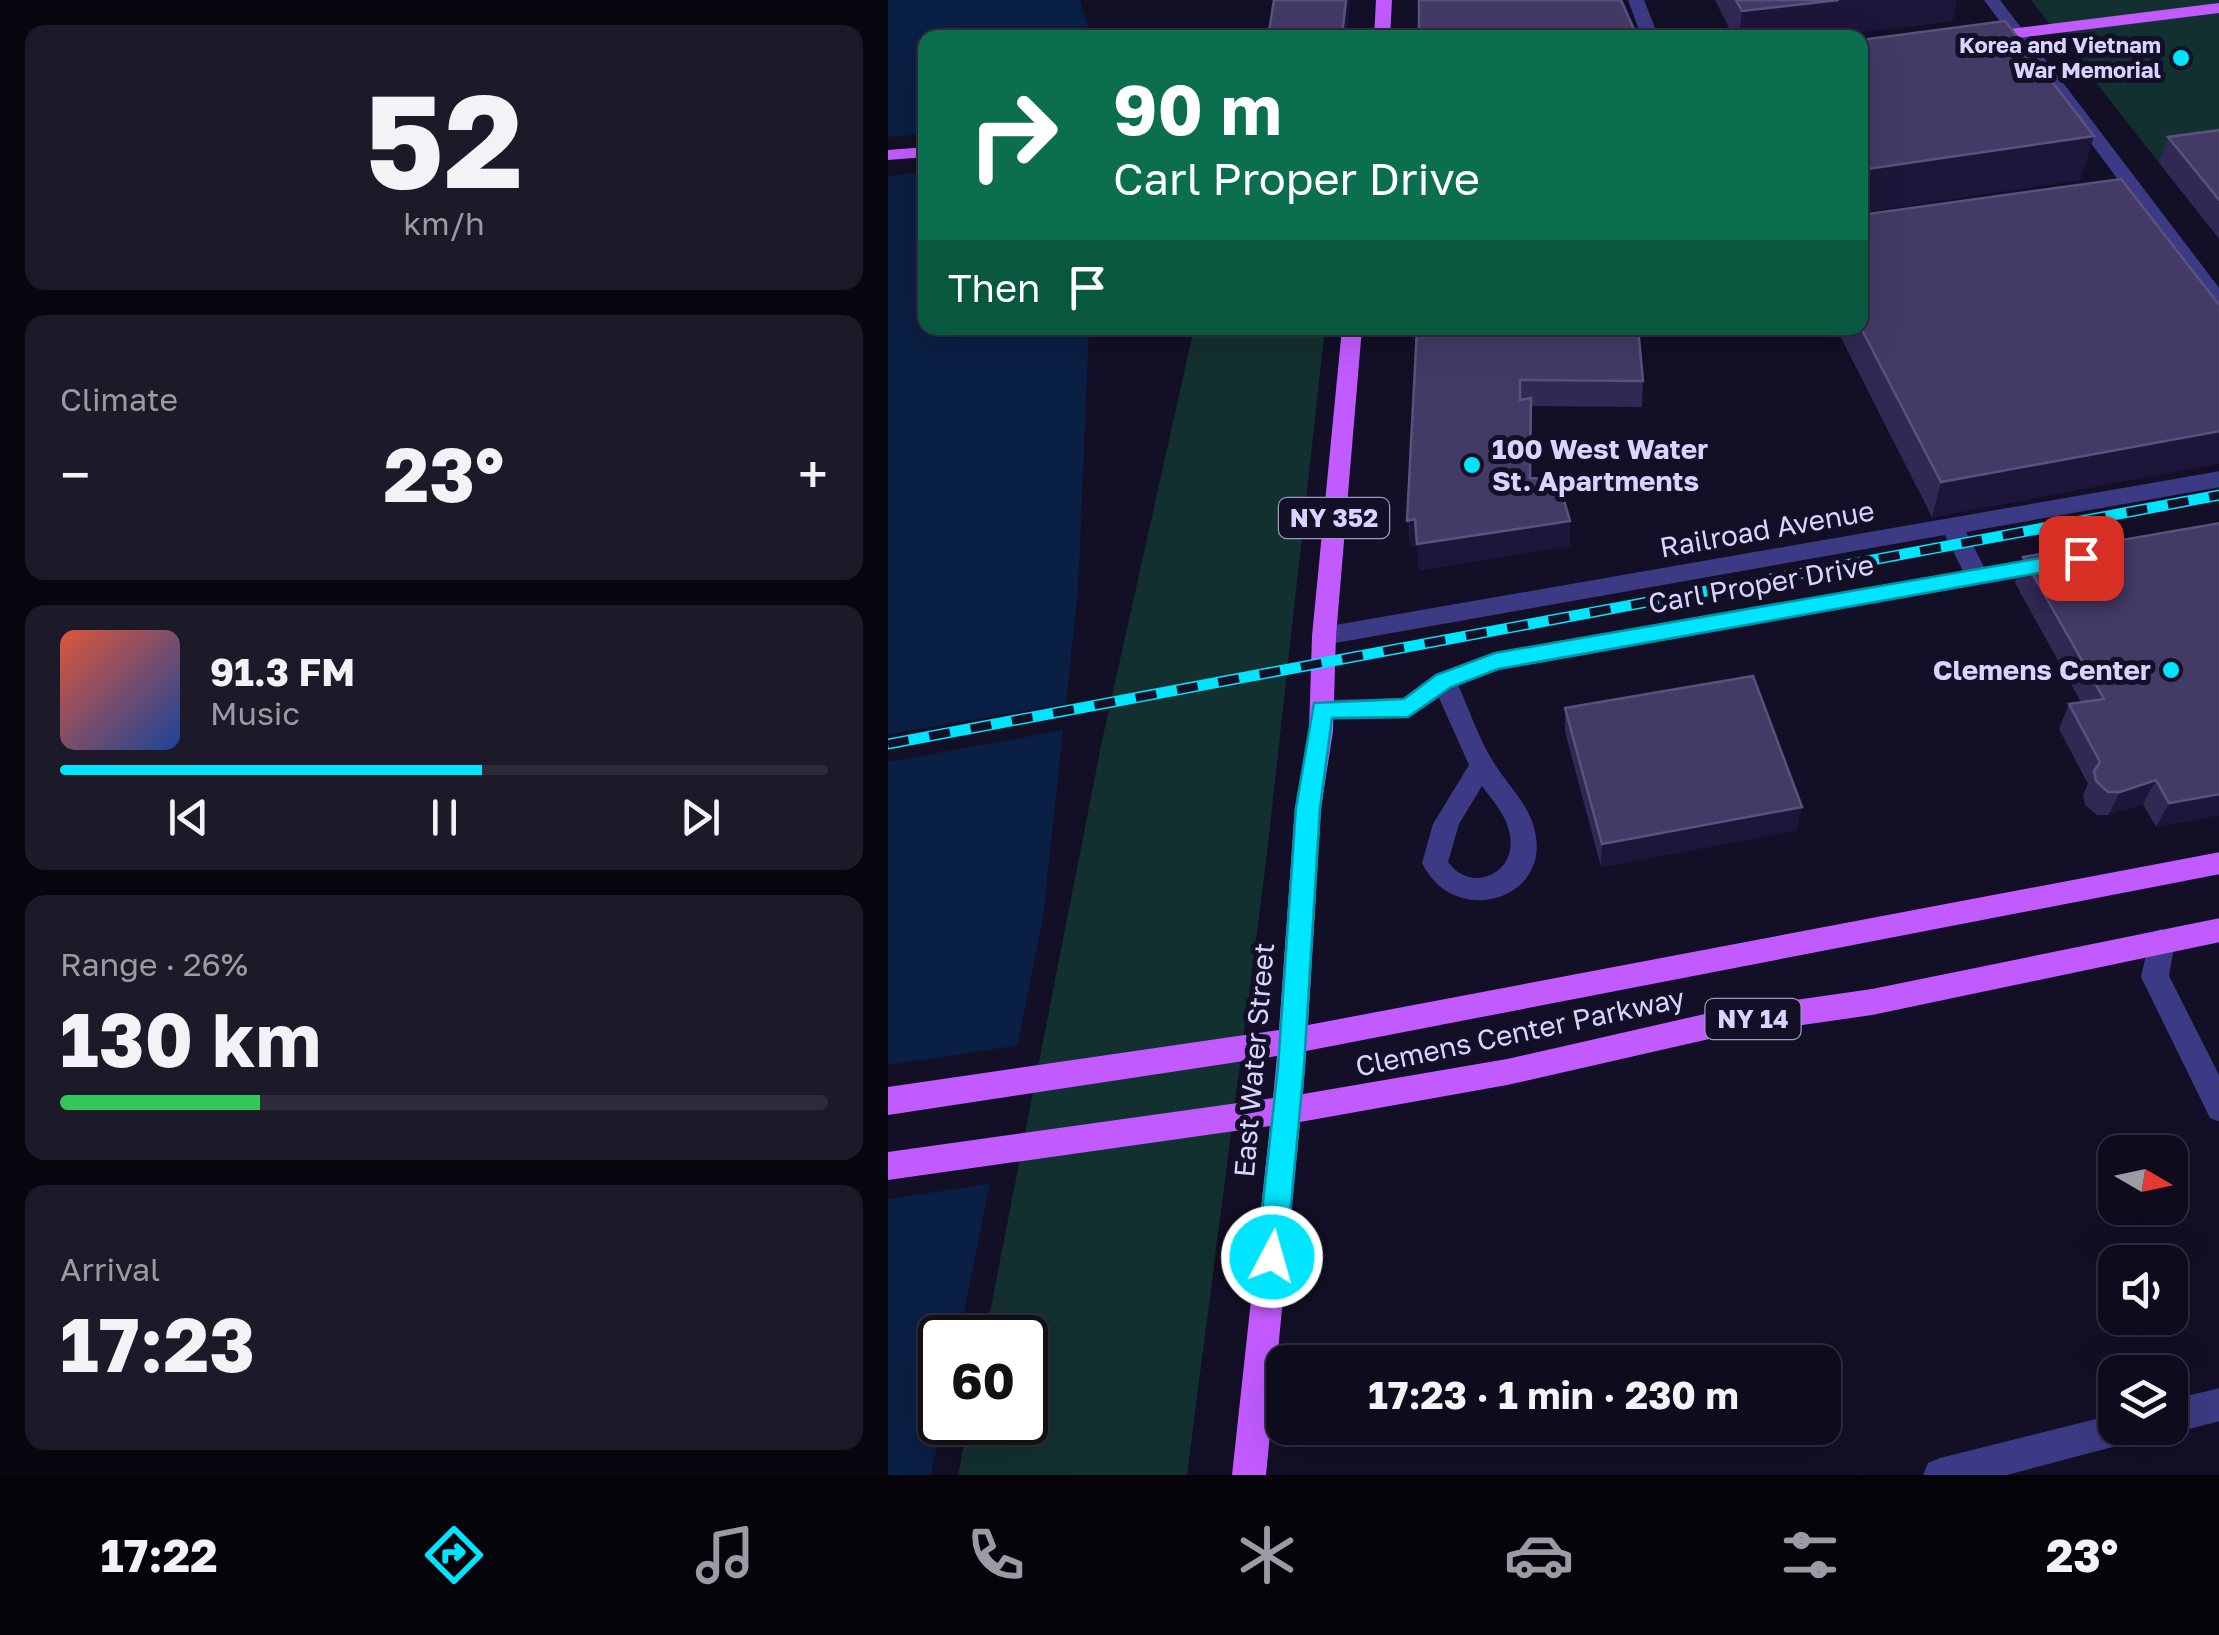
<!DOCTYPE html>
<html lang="en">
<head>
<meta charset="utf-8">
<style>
	:root { --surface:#0e0b1c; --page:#1c1929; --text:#f1f3f6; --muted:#9b9ba3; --line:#2e2b3b; --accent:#00e5ff }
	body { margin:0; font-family:"Golos Text",sans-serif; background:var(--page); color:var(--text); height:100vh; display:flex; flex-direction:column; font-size:38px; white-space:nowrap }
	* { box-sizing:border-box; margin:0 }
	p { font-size:32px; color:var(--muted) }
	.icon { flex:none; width:55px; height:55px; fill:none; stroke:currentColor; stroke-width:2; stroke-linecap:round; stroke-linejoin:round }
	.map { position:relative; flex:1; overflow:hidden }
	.panel { display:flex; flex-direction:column; gap:25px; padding:25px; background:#08060f; width:888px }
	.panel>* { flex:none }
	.hud { position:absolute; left:30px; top:30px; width:950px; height:305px; border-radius:20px; box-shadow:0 10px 40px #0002,0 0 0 2px var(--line); background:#0b6e4f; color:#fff; overflow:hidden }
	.needle { width:65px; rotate:99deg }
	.buttons { position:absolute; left:1210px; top:1135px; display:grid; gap:20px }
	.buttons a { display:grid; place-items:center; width:90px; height:90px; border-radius:20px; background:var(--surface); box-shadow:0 10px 40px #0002,0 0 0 2px var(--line); font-size:50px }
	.speed { position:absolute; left:30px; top:1315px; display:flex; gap:20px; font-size:50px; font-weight:700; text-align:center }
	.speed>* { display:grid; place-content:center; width:130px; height:130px; border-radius:50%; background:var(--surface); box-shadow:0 10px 40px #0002,0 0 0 2px var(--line); line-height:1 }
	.speed .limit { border:5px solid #111; border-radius:15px; background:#fff; color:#111 }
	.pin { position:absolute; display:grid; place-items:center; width:85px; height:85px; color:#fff; margin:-42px; border-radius:20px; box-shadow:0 5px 15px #0006 }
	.me { position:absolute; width:110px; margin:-55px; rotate:6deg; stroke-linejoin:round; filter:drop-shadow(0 0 8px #0008) }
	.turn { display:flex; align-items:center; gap:35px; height:210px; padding:0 30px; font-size:45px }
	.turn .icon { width:130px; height:130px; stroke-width:2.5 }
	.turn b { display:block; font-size:70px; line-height:85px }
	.then { display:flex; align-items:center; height:95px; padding:0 30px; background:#0003; gap:20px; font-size:38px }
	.big { font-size:75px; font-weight:700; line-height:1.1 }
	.panel .widget { flex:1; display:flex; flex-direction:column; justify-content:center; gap:15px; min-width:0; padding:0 35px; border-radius:20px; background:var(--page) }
	.panel .dial { align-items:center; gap:0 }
	.dial b { font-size:130px; line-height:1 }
	.song { display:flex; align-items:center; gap:30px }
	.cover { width:120px; height:120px; border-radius:15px; background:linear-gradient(135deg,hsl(10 70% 55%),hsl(220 70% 35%)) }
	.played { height:10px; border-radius:5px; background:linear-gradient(90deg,var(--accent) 55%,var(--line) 55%) }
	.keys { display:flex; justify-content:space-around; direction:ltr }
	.heat { display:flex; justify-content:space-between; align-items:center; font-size:55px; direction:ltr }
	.charge { height:15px; border-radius:8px; background:linear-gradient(90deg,#34c759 26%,var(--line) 0) }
	.trip { position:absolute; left:378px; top:1345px; width:575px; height:100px; border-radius:20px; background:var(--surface); box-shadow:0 10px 40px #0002,0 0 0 2px var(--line); font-weight:700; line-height:100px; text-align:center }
	.menu { display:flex; height:160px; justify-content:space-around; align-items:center; background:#06040b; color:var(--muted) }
	.menu .icon { width:70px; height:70px }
	.menu .on { color:var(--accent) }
	.menu b { font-size:45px; color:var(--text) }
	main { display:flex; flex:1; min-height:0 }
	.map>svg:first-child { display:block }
	.green { fill:#12302f }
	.water { fill:#0a1f44 }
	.pier { fill:#130f26 }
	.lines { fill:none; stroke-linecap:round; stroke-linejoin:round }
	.minor { fill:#3d3a85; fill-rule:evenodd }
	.major { fill:#c25bff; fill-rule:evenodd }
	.rail-casing { stroke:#00e5ff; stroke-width:11 }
	.rail { stroke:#130f26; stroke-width:8; stroke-dasharray:21; stroke-linecap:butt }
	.wall { fill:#312854 }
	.shaded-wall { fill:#1d163a }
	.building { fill:#433a66; stroke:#5a527e; stroke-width:2.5 }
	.route { fill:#00e5ff; stroke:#0095a6; stroke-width:2.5 }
	.poi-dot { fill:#00e5ff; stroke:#130f26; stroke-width:4 }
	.labels { text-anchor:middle; stroke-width:10; stroke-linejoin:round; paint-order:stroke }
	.far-poi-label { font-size:22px; font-weight:bold; fill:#d9d4ff; stroke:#130f26; text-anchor:end }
	.shield { fill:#130f26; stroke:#9e99be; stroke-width:2.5 }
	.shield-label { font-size:25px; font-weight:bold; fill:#d9d4ff }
	.poi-label { font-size:28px; font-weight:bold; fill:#d9d4ff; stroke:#130f26; text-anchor:start }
	.street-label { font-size:28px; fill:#d9d4ff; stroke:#130f26 }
</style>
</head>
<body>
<main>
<section class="panel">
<div class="widget dial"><b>52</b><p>km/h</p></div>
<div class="widget"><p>Climate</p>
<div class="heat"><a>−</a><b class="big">23°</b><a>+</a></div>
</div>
<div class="widget">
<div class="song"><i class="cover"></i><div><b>91.3 FM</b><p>Music</p></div></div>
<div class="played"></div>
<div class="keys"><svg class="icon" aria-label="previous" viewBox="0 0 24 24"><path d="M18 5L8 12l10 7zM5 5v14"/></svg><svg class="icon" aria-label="pause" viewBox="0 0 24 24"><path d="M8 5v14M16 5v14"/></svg><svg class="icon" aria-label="next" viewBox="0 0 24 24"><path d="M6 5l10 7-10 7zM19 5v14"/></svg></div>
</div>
<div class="widget"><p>Range · 26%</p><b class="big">130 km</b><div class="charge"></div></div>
<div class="widget"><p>Arrival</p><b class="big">17:23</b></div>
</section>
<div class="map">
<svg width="1332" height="1475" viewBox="0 0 1332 1475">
	<rect width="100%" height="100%" fill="#130f26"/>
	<!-- green -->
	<g class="green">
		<polygon points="1143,0 1331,0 1331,155 1272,164"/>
		<polygon points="306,328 437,328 378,862 299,1475 70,1475 80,1423 138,1422 138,1338 97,1337 214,741"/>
	</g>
	<!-- water -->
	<polygon class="water" points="0,0 192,0 203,37 38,38 38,328 201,328 190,590 155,917 71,1337 52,1338 53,1423 43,1475 0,1475"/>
	<!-- pier -->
	<g class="pier">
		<polygon points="37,134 37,172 0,176 0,137"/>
		<polygon points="183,703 180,729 0,762 0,734"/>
		<polygon points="134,1045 107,1183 0,1199 0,1065"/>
	</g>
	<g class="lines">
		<!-- minor -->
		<g class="minor">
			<polygon points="740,0 756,0 771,38 754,38"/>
			<polygon points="1096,0 1112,0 1332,289 1332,309 1325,307"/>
			<path d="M1332 471V487L1078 532 1096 567 1163 556 1174 564 1163 572 610 670 570 685C582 711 591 740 606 763 621 787 644 807 648 837 658 902 565 927 534 863L545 824 581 765 551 698 520 718 434 720 425 717 422 710 425 703 434 700 515 698 547 674 607 652 1075 571 1057 535 436 645 424 636 436 627ZM594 786C605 801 619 816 622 835 629 874 583 894 560 862L571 824Z"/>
			<polygon points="1273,929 1283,933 1287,941 1281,976 1332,1077 1332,1122 1322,1118 1253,977 1263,933"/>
			<polygon points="1332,1388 1332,1421 1282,1434 1270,1429 1282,1428 1282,1400"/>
			<polygon points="1228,1414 1228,1428 1255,1428 1251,1440 1119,1475 1035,1475 1040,1463 1052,1458"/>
		</g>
		<!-- major -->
		<g class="major">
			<polygon points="488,0 504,0 502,38 486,38"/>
			<polygon points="1332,3 1332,13 1097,42 1089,37 1097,32"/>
			<polygon points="38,147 38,157 0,160 0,150"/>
			<polygon points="454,328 474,328 448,636 445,731 433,808 420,1025 1332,852 1332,874 418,1051 415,1094 619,1059 830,1011 984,989 1332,918 1332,942 984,1015 830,1037 619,1085 412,1122 378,1475 344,1475 382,1126 0,1180 0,1152 385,1098 389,1056 0,1115 0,1087 391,1030 407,808 421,731 424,636"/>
		</g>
		<!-- rail casing -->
		<g class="rail-casing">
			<polyline id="rail" points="0,744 1332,495"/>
		</g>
		<!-- rail -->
		<use href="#rail" class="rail"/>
	</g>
	<!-- wall -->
	<g class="wall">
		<polygon points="827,0 1068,0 1064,21 921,38 846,38"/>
		<polygon points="748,34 748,38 531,38"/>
		<polygon points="1332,130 1332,240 1271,163 1280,137"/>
		<polygon points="1332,306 1332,463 1044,517 948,328 972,328"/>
		<polygon points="529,328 755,381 754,407 643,406 643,478 682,521 682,546 531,570 529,545 522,547"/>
		<polygon points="1135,557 1332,815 1268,827 1255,804 1220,815 1209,815 1197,805 1195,795 1200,784 1171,729 1181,704 1193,702 1127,583"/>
		<polygon points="677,708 909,830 713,867 677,732"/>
	</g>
	<!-- shaded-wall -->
	<g class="shaded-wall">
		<polygon points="458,0 463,0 459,38 455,38"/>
		<polygon points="951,0 1068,0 1064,21 921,38 851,38 854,11"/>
		<polygon points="1206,136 1193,180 972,213 972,170"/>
		<polygon points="1332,431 1332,463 1044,517 1053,482"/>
		<polygon points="527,519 682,521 682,546 531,570 529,545 522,547 519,521"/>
		<polygon points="1268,780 1255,804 1220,815 1232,792"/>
		<polygon points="1332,794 1332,815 1268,827 1281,803"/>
		<polygon points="914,807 909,830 713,867 714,844"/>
	</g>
	<!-- building -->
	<g class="building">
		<polygon points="386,0 458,0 454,36 380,38"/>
		<polygon points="531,0 733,0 748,34 713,38 531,38"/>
		<polygon points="848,0 951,0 854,11"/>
		<polygon points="1117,21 1206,136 972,170 972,40"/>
		<polygon points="1332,130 1332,201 1280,137"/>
		<polygon points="1233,179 1332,306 1332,431 1053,482 972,326 972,215"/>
		<polygon points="529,328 750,328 755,381 632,380 632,400 643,398 642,478 670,480 682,521 529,544 527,519 519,521"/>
		<polygon points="1332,523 1332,794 1281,803 1268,780 1232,792 1220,792 1208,781 1206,771 1212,762 1181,704 1216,699 1135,557"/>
		<polygon points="865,676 914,807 714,844 677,708"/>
	</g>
	<!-- route -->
	<polygon class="route" points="1193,551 1204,558 1201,564 610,669 563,687 520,717 444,718 432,808 416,1067 398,1257 394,1267 384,1271 373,1267 369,1257 390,1067 408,808 426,703 516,699 548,675 607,653"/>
	<!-- markers -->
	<g class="poi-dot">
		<circle cx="1293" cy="58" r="10"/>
		<circle cx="584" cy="465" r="10"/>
		<circle cx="1283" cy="670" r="10"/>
	</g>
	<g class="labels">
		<!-- far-poi labels -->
		<g class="far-poi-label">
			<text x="1273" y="53">Korea and Vietnam<tspan x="1273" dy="25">War Memorial</tspan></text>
		</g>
		<!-- shield labels -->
		<g class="shield">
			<rect x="391" y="498" width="110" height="40" rx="8"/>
			<rect x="817.5" y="999" width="95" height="40" rx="8"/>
		</g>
		<g class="shield-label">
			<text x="446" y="527">NY 352</text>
			<text x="865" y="1028">NY 14</text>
		</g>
		<!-- poi labels -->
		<g class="poi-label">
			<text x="604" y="459">100 West Water<tspan x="604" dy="32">St. Apartments</tspan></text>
			<text x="1263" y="680" text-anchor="end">Clemens Center</text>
		</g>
		<!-- street labels -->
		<g class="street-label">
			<text transform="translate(879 529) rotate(-10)" y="10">Railroad Avenue</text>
			<text transform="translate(873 584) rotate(-10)" y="10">Carl Proper Drive</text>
			<text transform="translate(632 1032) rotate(-12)" y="10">Clemens Center Parkway</text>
			<text transform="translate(366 1060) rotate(-85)" y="10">East Water Street</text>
		</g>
	</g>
</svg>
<div class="buttons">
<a><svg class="needle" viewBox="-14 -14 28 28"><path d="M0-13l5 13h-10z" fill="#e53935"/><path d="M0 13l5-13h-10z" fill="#9b9ba3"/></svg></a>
<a><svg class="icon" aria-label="sound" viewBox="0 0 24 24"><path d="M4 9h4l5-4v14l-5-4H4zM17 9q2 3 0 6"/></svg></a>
<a><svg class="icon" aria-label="layers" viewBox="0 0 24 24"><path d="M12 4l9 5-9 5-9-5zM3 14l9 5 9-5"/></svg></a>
</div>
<div class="speed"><div class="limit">60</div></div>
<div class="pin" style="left:1193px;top:558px;background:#d93025"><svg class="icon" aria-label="arrive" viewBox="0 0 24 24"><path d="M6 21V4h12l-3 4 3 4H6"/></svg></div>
<svg class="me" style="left:384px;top:1257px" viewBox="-20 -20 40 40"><circle r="17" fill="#00e5ff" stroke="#fff" stroke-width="3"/><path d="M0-11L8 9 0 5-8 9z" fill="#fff"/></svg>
<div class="trip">17:23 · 1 min · 230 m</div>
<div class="hud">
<div class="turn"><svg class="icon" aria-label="right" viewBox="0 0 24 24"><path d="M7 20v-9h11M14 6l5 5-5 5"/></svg><div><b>90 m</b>Carl Proper Drive</div></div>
<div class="then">Then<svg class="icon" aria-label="arrive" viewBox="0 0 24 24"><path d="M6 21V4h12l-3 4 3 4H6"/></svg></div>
</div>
</div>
</main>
<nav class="menu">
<b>17:22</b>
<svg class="icon on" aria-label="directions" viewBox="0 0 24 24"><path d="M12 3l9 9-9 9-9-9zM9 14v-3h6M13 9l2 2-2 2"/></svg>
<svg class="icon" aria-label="music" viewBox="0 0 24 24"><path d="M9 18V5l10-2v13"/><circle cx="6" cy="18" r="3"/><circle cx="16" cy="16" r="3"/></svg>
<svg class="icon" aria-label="phone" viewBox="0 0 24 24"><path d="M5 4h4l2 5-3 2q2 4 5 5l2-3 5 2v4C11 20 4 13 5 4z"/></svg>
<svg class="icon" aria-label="climate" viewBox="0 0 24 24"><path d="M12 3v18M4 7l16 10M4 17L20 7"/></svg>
<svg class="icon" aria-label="car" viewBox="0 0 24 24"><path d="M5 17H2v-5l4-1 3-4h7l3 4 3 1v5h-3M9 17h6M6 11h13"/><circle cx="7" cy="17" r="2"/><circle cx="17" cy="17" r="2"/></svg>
<svg class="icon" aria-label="filters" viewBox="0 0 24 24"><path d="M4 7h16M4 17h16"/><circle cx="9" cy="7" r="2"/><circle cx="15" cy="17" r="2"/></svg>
<b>23°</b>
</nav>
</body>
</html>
